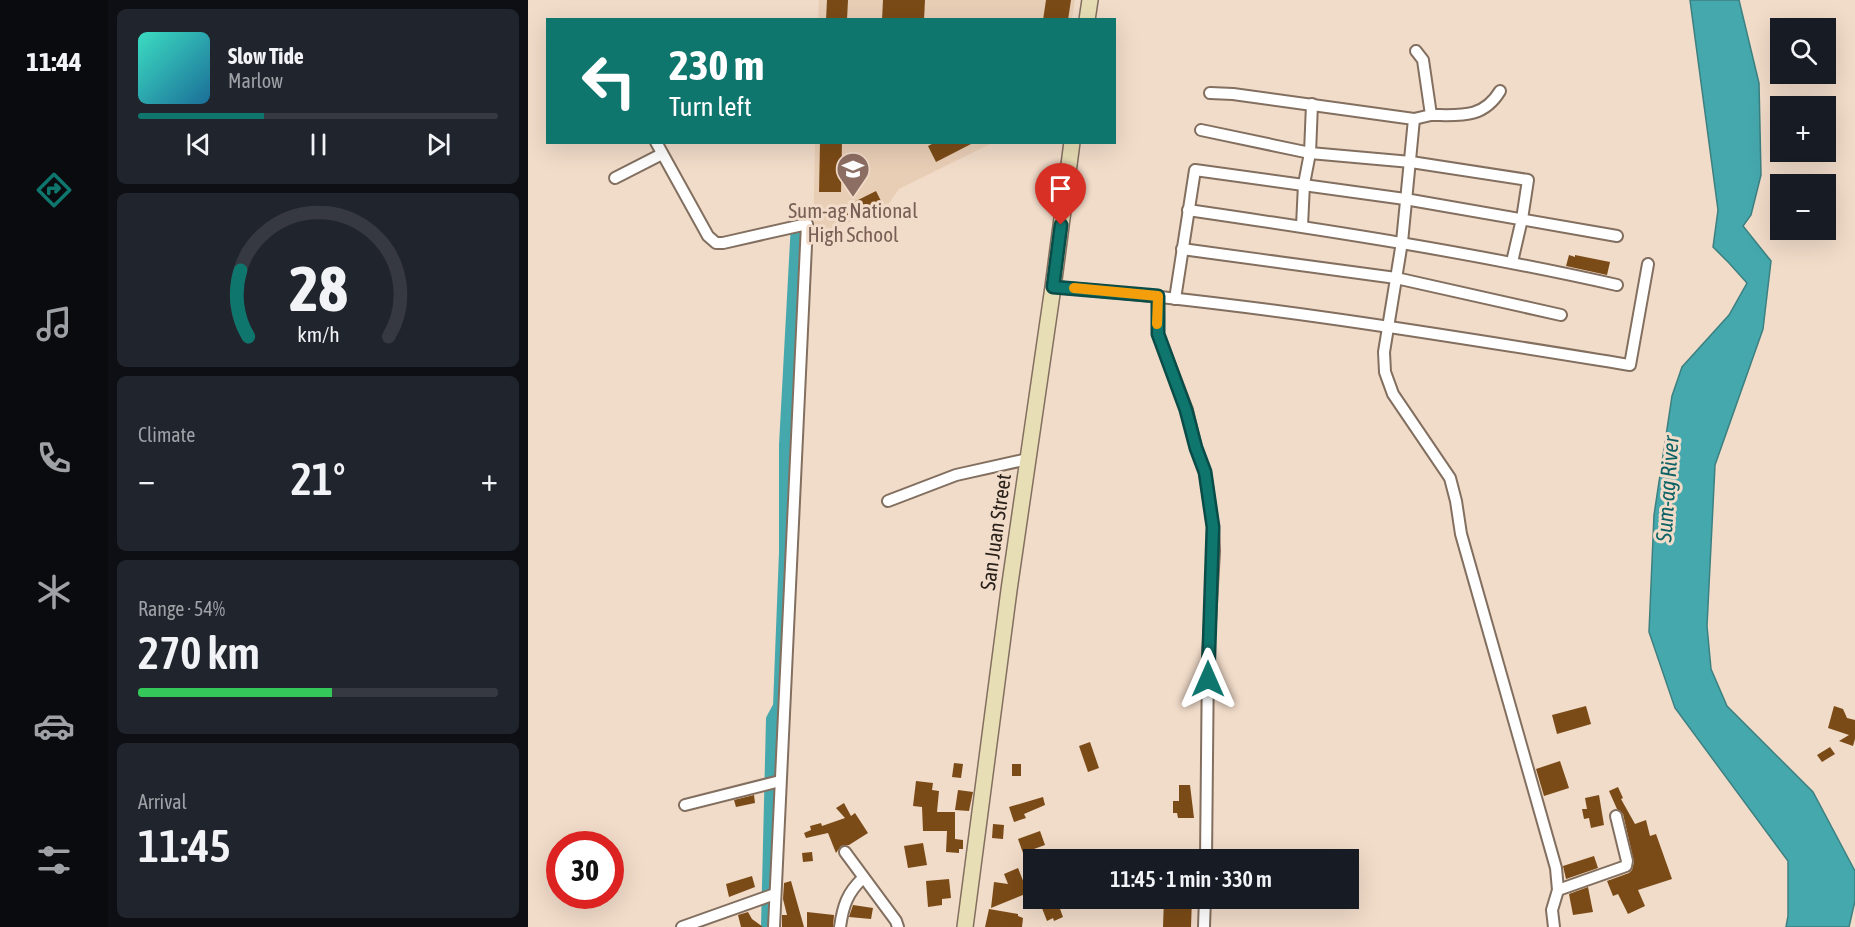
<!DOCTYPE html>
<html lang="en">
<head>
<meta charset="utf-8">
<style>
	:root { --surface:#171b24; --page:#20242c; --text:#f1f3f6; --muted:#9ea1a6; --line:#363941; --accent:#0f766e }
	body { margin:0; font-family:"Asap Condensed",sans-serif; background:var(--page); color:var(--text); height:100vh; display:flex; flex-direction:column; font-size:22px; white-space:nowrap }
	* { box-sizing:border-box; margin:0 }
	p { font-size:20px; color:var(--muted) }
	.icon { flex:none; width:33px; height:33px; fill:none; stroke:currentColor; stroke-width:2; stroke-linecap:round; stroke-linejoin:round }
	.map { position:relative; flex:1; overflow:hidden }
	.panel { display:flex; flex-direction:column; gap:9px; padding:9px; background:#0d0f14; width:420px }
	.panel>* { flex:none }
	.hud { position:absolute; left:18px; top:18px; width:570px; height:126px; border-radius:0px; box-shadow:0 6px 24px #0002; background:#0f766e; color:#fff; overflow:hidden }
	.buttons { position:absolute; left:1242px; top:18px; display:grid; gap:12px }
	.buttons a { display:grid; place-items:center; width:66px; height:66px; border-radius:0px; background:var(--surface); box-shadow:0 6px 24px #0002; font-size:30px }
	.speed { position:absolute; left:18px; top:831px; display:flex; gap:12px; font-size:30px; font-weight:700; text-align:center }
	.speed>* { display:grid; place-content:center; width:78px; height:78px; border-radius:50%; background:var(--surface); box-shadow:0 6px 24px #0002; line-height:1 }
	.speed .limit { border:9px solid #d22; background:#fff; color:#111 }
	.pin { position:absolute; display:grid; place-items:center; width:51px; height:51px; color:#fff; margin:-62px -26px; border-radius:50% 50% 50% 0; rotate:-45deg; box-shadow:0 0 6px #0007 }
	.pin .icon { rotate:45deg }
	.me { position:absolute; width:66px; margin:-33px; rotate:0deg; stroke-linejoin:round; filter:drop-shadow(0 0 4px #0008) }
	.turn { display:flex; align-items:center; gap:21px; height:126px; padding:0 24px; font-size:27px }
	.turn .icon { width:78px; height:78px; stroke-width:2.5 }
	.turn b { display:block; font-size:42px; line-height:51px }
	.big { font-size:45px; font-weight:600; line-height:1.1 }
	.panel .widget { flex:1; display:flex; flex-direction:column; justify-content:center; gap:9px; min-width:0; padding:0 21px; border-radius:9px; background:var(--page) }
	.panel .dial { align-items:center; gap:0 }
	.dial svg { height:156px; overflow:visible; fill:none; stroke:var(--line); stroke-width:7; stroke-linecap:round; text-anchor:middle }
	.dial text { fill:var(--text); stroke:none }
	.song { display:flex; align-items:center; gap:18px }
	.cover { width:72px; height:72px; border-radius:9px; background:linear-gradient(135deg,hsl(170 70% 55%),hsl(200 70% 35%)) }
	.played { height:6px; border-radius:3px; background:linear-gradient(90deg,var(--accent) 35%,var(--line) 35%) }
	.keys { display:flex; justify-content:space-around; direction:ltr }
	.heat { display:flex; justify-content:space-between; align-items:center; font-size:33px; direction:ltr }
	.charge { height:9px; border-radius:4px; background:linear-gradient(90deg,#34c759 54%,var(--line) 0) }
	.trip { position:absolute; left:495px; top:849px; width:336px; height:60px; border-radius:0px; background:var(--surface); box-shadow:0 6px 24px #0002; font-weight:600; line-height:60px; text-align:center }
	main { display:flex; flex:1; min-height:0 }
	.tabs { display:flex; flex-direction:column; width:108px; justify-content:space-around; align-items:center; background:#090b0e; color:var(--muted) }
	.tabs .icon { width:42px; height:42px }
	.tabs .on { color:var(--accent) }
	.tabs b { font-size:27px; color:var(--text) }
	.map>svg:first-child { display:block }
	.built { fill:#e9ceb6 }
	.water { fill:#45a8ad; stroke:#3d8081; stroke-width:1.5 }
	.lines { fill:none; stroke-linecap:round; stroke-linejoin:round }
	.canal { stroke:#45a8ad; stroke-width:12 }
	.building { fill:#7b4b17 }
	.street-casing { stroke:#826f5f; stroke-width:14 }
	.secondary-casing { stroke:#826f5f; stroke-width:18 }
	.street { stroke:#fff; stroke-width:10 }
	.secondary { stroke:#e8deb6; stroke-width:15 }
	.route-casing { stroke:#0a4d48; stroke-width:15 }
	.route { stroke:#0f766e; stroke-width:10 }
	.slow { stroke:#f59e0b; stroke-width:10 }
	.labels { text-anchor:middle; stroke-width:6; stroke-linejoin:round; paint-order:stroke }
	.education-label { font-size:21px; fill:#785e54; stroke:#f1dbc9 }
	.street-label { font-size:21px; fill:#29211a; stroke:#f1dbc9 }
	.water-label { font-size:22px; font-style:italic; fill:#0d6265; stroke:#f1dbc9 }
</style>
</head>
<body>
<main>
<nav class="tabs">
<b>11:44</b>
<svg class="icon on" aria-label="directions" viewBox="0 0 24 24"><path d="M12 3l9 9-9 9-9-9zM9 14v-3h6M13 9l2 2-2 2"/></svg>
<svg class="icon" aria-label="music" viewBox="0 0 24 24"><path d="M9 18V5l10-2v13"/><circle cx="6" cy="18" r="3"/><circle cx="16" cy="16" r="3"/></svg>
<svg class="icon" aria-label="phone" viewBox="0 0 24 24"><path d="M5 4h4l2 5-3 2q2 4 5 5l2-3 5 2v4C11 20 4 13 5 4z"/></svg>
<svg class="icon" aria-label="climate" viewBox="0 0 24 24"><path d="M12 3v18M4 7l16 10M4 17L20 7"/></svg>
<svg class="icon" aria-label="car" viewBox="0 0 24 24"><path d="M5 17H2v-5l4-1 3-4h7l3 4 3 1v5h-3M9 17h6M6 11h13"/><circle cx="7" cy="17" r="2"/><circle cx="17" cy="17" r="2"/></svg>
<svg class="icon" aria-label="filters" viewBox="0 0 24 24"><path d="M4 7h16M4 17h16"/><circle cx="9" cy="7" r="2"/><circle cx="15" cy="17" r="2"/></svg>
</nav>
<section class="panel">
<div class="widget">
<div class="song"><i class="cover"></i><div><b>Slow Tide</b><p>Marlow</p></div></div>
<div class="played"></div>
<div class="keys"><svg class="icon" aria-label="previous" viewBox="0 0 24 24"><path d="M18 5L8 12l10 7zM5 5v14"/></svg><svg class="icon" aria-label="pause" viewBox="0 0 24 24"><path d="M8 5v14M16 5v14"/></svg><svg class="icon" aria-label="next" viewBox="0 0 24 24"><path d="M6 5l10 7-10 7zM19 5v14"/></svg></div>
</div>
<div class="widget dial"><svg viewBox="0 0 100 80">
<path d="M14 69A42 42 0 1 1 86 69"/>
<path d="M14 69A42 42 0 0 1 10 35" stroke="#0f766e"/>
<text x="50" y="56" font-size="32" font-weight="700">28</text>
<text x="50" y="72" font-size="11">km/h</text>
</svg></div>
<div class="widget"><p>Climate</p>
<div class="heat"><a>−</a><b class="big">21°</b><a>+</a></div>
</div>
<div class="widget"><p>Range · 54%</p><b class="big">270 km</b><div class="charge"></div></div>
<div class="widget"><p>Arrival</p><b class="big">11:45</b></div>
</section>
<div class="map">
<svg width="1327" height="927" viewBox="0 0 1327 927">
	<rect width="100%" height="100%" fill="#f1dbc9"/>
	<!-- built -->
	<g class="built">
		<polygon points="291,0 547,0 544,19 290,20"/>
		<polygon points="287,143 464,143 371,189 359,206 285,238"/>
	</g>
	<!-- water -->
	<polygon class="water" points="1162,0 1211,0 1231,83 1233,175 1223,215 1215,226 1243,261 1235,329 1187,465 1179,626 1183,669 1199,706 1285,792 1327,871 1327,901 1321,927 1258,927 1260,916 1260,861 1147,708 1121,632 1126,515 1144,396 1154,367 1201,315 1219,283 1201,263 1185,247 1190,210"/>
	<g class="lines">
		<!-- canal -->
		<polyline class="canal" points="239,927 244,719 251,706 257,552 257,445 269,223"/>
	</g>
	<!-- building -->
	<g class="building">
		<polygon points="299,0 320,0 319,20 298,20"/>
		<polygon points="355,0 397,0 396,20 354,20"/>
		<polygon points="518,0 543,0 540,20 515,20"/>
		<polygon points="292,142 314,142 313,192 291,192"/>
		<polygon points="408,142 447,142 408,162 400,146"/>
		<polygon points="348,191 353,201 312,222 306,212"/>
		<polygon points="1041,255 1047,257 1047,255 1082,262 1079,275 1038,266"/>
		<polygon points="1058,706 1063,724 1029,734 1024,715"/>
		<polygon points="1306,706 1315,709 1319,718 1327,720 1327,739 1325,746 1311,741 1321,735 1300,728"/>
		<polygon points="562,742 571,768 560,772 551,746"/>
		<polygon points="1302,747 1307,754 1294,762 1289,755"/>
		<polygon points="1032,761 1041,788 1016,796 1008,769"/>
		<polygon points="426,763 435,764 433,778 424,777"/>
		<rect x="484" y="764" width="9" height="12"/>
		<polygon points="388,781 405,783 404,790 411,791 409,812 427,812 427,839 435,840 435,849 431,849 431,853 418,852 419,831 395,831 394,807 385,806"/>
		<polygon points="651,785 662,785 666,818 650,818 649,813 645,813 645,801 651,801"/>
		<polygon points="1090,787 1095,798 1093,799 1107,824 1118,820 1122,836 1128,834 1144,879 1110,890 1117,906 1100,914 1090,894 1085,896 1079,881 1101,873 1104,870 1106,862 1095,814 1089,809 1081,791"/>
		<polygon points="430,790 445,792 441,811 427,810"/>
		<polygon points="226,795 227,803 208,807 206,800"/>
		<polygon points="1071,795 1076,825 1063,828 1061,818 1056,819 1054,809 1059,809 1057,798"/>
		<polygon points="515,797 517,805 496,814 498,818 486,822 481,807"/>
		<polygon points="316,803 323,816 327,813 340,833 321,845 313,846 308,853 300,833 278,838 276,833 283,830 282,826 293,823 294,826 317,818 308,808"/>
		<polygon points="465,824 476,825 475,839 464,838"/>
		<polygon points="512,831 517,845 495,853 490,839"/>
		<polygon points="395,843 399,865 380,868 376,846"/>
		<polygon points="284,852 285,861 275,862 274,853"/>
		<polygon points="1066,856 1070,868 1038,879 1035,866"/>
		<polygon points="490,868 500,893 463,908 466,882 480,884 476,874"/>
		<polygon points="224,876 227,887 201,897 198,884"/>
		<polygon points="421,879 423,898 414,899 414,905 400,907 398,881"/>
		<polygon points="263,881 276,927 254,927 254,915 259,915 255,899 256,883"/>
		<polygon points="1060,887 1065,912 1045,915 1041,894"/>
		<polygon points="510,898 528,898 535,917 526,921 525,918 519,921"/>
		<polygon points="636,898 664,898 663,927 635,927"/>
		<polygon points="325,905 345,908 343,919 321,917"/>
		<polygon points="461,909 490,914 490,916 495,918 494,927 457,927"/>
		<polygon points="220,912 224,919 235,927 213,927 210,915"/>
		<polygon points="279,912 306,915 305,927 279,927"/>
	</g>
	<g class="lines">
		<!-- street casing -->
		<g class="street-casing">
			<g id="street">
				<polyline points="682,93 705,94 886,119 874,242 856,352 857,372 865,394 922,478 928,501 933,534 1028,868 1030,890 1024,910 1026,927"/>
				<path d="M903 115C932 115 955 119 972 91"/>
				<polyline points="886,119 903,115 895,60 888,51"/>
				<polyline points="673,130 782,153 883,162 1000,180 994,219 984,262"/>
				<polyline points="128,142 180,236 188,243 195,243 279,224 246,927"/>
				<polyline points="87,178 134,154"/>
				<path d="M660 210C804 231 947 253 1089 285"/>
				<polyline points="774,226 776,184 782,153 784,104"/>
				<polyline points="654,249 868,278 1033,315"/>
				<path d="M525 287C718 302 910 334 1102 365L1120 264"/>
				<polyline points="630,296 630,334 659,410 668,448 677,472 685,527 686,551 680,657 678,860"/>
				<polyline points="647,299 667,170 877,199 1089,236"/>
				<polyline points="360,501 428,475 500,459"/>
				<polyline points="157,805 252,781"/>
				<polyline points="317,852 368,921 370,927"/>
				<polyline points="1030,890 1098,866 1099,861 1088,816"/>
				<polyline points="154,927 247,894"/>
				<path d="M312 927C315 906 319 893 335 878"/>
				<polyline points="676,927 677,898"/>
			</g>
		</g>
		<!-- secondary casing -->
		<g class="secondary-casing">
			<g id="secondary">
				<polyline points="559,20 562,0"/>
				<polyline points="437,927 481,590 525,287 544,142"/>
			</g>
		</g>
		<!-- street -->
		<use href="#street" class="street"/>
		<!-- secondary -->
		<use href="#secondary" class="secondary"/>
	</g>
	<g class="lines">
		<!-- route casing -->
		<g class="route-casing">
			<polyline id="route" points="533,225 525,287 630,296 630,334 658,410 668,448 677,472 685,527 680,679"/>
		</g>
		<!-- route -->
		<use href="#route" class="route"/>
		<!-- slow -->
		<polyline class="slow" points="546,288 630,296 629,324"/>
	</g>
	<!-- icons -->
	<defs>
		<g id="school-pin" transform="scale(1.725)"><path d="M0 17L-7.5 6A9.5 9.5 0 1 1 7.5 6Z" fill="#8d6e63" stroke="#f1dbc9"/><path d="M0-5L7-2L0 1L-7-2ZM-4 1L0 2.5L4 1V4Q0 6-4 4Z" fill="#fff"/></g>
	</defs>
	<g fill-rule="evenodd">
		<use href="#school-pin" x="325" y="169"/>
	</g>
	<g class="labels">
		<!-- education labels -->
		<g class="education-label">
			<text x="325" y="218">Sum-ag National<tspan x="325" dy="24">High School</tspan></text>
		</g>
		<!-- street labels -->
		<g class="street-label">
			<text transform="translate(468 532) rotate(-82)" y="7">San Juan Street</text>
		</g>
		<!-- water labels -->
		<g class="water-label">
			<text transform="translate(1139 489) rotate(-86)" y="8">Sum-ag River</text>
		</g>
	</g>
</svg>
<div class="buttons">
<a><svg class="icon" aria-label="search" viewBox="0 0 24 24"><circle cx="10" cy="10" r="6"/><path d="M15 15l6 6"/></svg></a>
<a>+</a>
<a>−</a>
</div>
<div class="speed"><div class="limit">30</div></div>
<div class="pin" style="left:533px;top:225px;background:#d93025"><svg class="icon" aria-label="arrive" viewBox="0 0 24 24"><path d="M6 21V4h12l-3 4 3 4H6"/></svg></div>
<svg class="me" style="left:680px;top:679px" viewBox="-20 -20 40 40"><path d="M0-17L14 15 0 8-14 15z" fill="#0f766e" stroke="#fff" stroke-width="4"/></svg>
<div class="trip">11:45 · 1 min · 330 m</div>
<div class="hud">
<div class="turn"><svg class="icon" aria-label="left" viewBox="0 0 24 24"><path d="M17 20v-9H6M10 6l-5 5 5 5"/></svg><div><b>230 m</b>Turn left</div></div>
</div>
</div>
</main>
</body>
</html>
